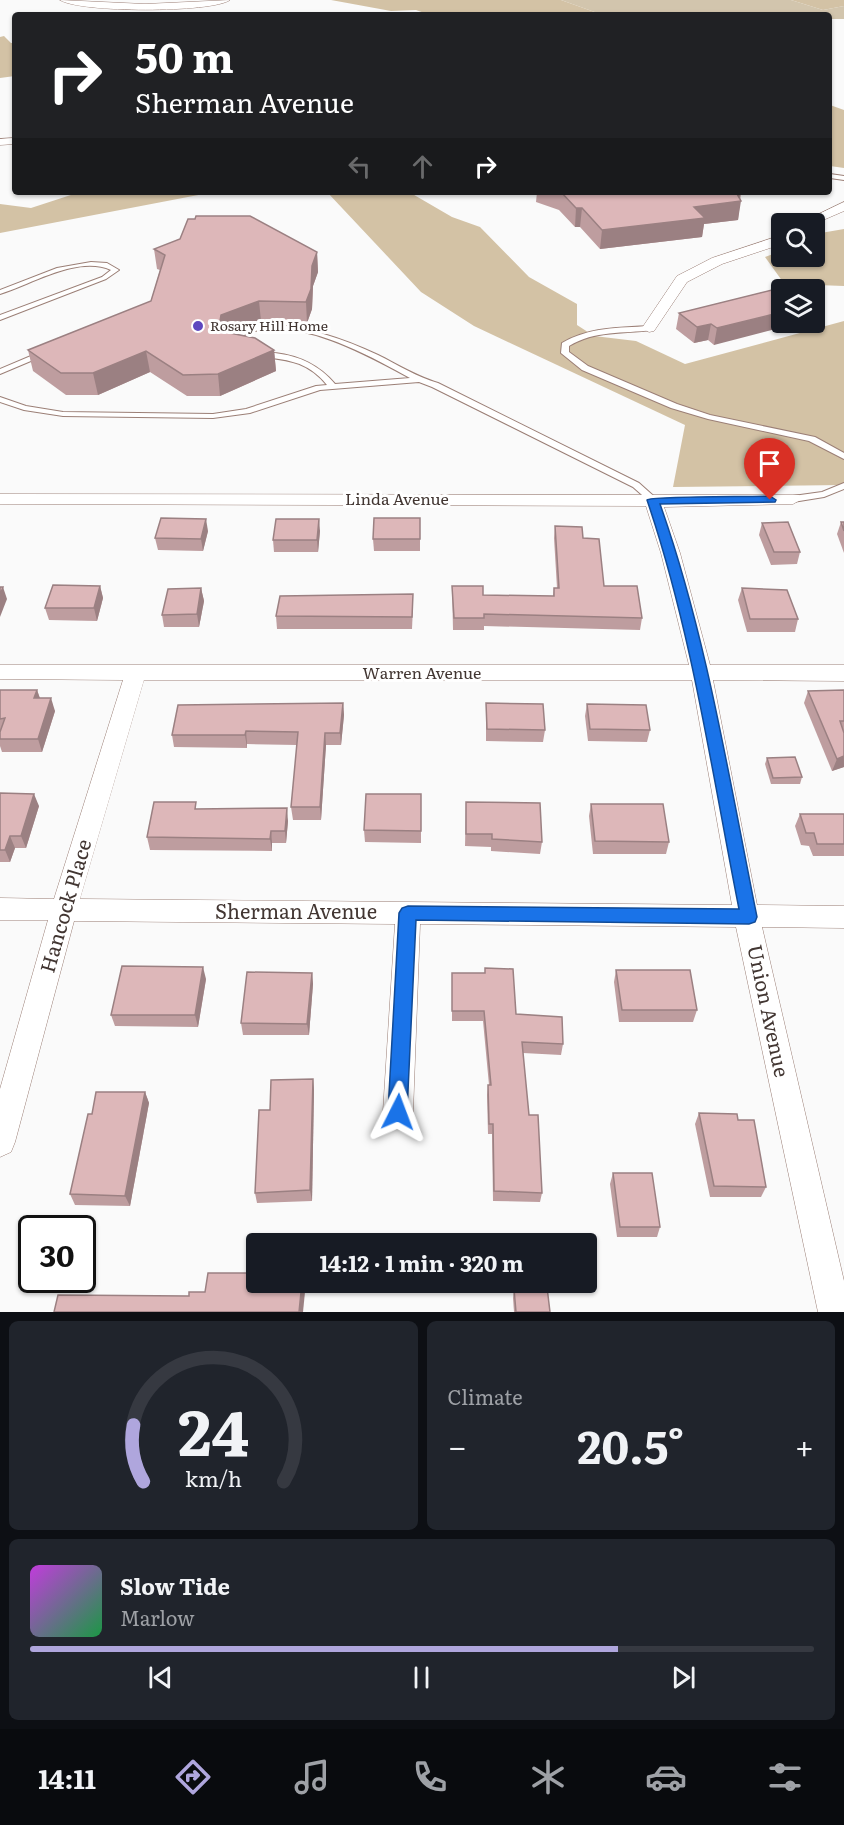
<!DOCTYPE html>
<html lang="en">
<head>
<meta charset="utf-8">
<style>
	:root { --surface:#171b24; --page:#20242c; --text:#f1f3f6; --muted:#9ea1a6; --line:#363941; --accent:#afa6dd }
	body { margin:0; font-family:Literata,serif; background:var(--page); color:var(--text); height:100vh; display:flex; flex-direction:column; font-size:22px; white-space:nowrap }
	* { box-sizing:border-box; margin:0 }
	p { font-size:20px; color:var(--muted) }
	.icon { flex:none; width:33px; height:33px; fill:none; stroke:currentColor; stroke-width:2; stroke-linecap:round; stroke-linejoin:round }
	.map { position:relative; height:1312px; overflow:hidden }
	.details { display:flex; flex-direction:column; gap:9px; padding:9px; background:#0d0f14; flex:1 }
	.details>* { flex:none }
	.top-card { position:absolute; left:12px; top:12px; width:820px; height:183px; border-radius:6px; box-shadow:0 2px 4px #0004; background:#202124; color:#fff; overflow:hidden }
	.controls { position:absolute; left:771px; top:213px; display:grid; gap:12px }
	.controls a { display:grid; place-items:center; width:54px; height:54px; border-radius:6px; background:var(--surface); box-shadow:0 2px 4px #0004; font-size:30px }
	.speed { position:absolute; left:18px; top:1215px; display:flex; gap:12px; font-size:30px; font-weight:700; text-align:center }
	.speed>* { display:grid; place-content:center; width:78px; height:78px; border-radius:50%; background:var(--surface); box-shadow:0 2px 4px #0004; line-height:1 }
	.speed .limit { border:3px solid #111; border-radius:9px; background:#fff; color:#111 }
	.pin { position:absolute; display:grid; place-items:center; width:51px; height:51px; color:#fff; margin:-62px -26px; border-radius:50% 50% 50% 0; rotate:-45deg; box-shadow:0 0 6px #0007 }
	.pin .icon { rotate:45deg }
	.me { position:absolute; width:66px; margin:-33px; rotate:3deg; stroke-linejoin:round; filter:drop-shadow(0 0 4px #0008) }
	.turn { display:flex; align-items:center; gap:21px; height:126px; padding:0 24px; font-size:27px }
	.turn .icon { width:78px; height:78px; stroke-width:2.5 }
	.turn b { display:block; font-size:42px; line-height:51px }
	.lanes { display:flex; align-items:center; height:57px; padding:0 24px; background:#0003; justify-content:center; gap:30px; direction:ltr }
	.lanes .off { opacity:.35 }
	.big { font-size:45px; font-weight:700; line-height:1.1 }
	.details .card { flex:1; display:flex; flex-direction:column; justify-content:center; gap:9px; min-width:0; padding:0 21px; border-radius:9px; background:var(--page) }
	.details .dial { align-items:center; gap:0 }
	.dial svg { height:156px; overflow:visible; fill:none; stroke:var(--line); stroke-width:7; stroke-linecap:round; text-anchor:middle }
	.dial text { fill:var(--text); stroke:none }
	.song { display:flex; align-items:center; gap:18px }
	.cover { width:72px; height:72px; border-radius:9px; background:linear-gradient(135deg,hsl(290 70% 55%),hsl(140 70% 35%)) }
	.played { height:6px; border-radius:3px; background:linear-gradient(90deg,var(--accent) 75%,var(--line) 75%) }
	.keys { display:flex; justify-content:space-around; direction:ltr }
	.heat { display:flex; justify-content:space-between; align-items:center; font-size:33px; direction:ltr }
	.details .tiles { flex:1; display:grid; gap:9px; grid-template-columns:1fr 1fr }
	.card:last-child { grid-column:span 2 }
	.trip { position:absolute; left:246px; top:1233px; width:351px; height:60px; border-radius:6px; background:var(--surface); box-shadow:0 2px 4px #0004; font-weight:700; line-height:60px; text-align:center }
	.tabs { display:flex; height:96px; justify-content:space-around; align-items:center; background:#090b0e; color:var(--muted) }
	.tabs .icon { width:42px; height:42px }
	.tabs .on { color:var(--accent) }
	.tabs b { font-size:27px; color:var(--text) }
	.map>svg:first-child { display:block }
	.green { fill:#d2c5ad }
	.forest { fill:#d3c2a5 }
	.lines { fill:none; stroke-linecap:round; stroke-linejoin:round }
	.lane-casing { stroke:#9b7f76; stroke-width:2 }
	.street-casing { stroke:#9b7f76; stroke-width:1 }
	.lane { fill:#fff; fill-rule:evenodd }
	.street { fill:#fff; fill-rule:evenodd }
	.wall { fill:#be9d9f }
	.shaded-wall { fill:#9b8082 }
	.building { fill:#ddb7b9; stroke:#9b8082; stroke-width:1.5 }
	.route { fill:#1a73e8; stroke:#114b97; stroke-width:1.5 }
	.poi-dot { fill:#5e47bf; stroke:#fff; stroke-width:2 }
	.labels { text-anchor:middle; stroke-width:6; stroke-linejoin:round; paint-order:stroke }
	.far-poi-label { font-size:14px; fill:#423632; stroke:#fff; text-anchor:start }
	.street-label { font-size:16px; fill:#423632; stroke:#fff }
	.near-street-label { font-size:20px; fill:#423632; stroke:#fff }
</style>
</head>
<body>
<div class="map">
<svg width="844" height="1312" viewBox="0 0 844 1312">
	<rect width="100%" height="100%" fill="#fafafa"/>
	<!-- green -->
	<polygon class="green" points="561,0 791,0 823,10 844,6 844,19 830,19 830,15 603,15"/>
	<!-- forest -->
	<g class="forest">
		<polygon points="331,0 561,0 603,15 430,15 416,10 391,11"/>
		<polygon points="791,0 844,0 844,6 823,10"/>
		<polygon points="4,36 11,43 15,43 15,76 0,78 0,37"/>
		<polygon points="830,105 844,110 844,168 830,166"/>
		<polygon points="80,192 214,192 0,233 0,204 31,208"/>
		<polygon points="327,192 409,192 452,217 480,227 529,277 577,304 577,325 594,336 636,341 685,364 844,321 844,485 673,487 685,425 474,326 421,292"/>
		<polygon points="844,229 844,286 817,285 788,289 765,257 781,251 782,256 814,256 815,234"/>
	</g>
	<g class="lines">
		<!-- lane casing -->
		<g class="lane-casing">
			<g id="lane">
				<polygon points="830,174 844,176 844,180 830,178"/>
				<path d="M91 262 107 263 119 270 106 279 0 320V315L102 277 111 270C78 255 32 284 0 294V290L57 268Z"/>
				<path d="M271 324C309 327 344 339 378 355 398 365 417 377 438 383L639 483 658 500 656 502H650L633 487 432 387 419 382 320 390 250 413 213 418 63 416 24 410 0 402V397L26 406 63 412 213 414 246 409 316 386 327 385C307 360 286 360 257 356L256 354C262 351 268 352 275 353 300 356 319 365 335 384L410 378C368 355 300 317 251 332 244 334 237 340 231 344L224 342 245 329Z"/>
				<path d="M649 326H652V330C623 334 595 330 569 346V352L588 366 677 404 710 415 815 437 844 453V459L809 441 708 419 671 408 582 370 561 353 562 343C589 327 619 328 649 326Z"/>
				<polygon points="38,353 44,353 45,355 0,374 0,369"/>
				<polygon points="844,483 844,489 824,497 793,502 788,499 793,496 822,492"/>
			</g>
		</g>
		<!-- street casing -->
		<g class="street-casing">
			<g id="street">
				<path d="M60 0 145 4 230 0C212 13 79 13 60 0Z"/>
				<polygon points="15,138 15,144 0,145 0,139"/>
				<polygon points="844,202 844,211 814,224 798,224"/>
				<polygon points="782,235 782,244 722,264 687,282 654,331 649,332 642,328 677,276 712,258"/>
				<path d="M0 494 799 495 802 499 793 504 664 507 680 553 710 665H844V681L713 680 757 905 844 906V928L762 927 844 1281V1312H818L736 927 420 924 413 1112 408 1122 398 1126 388 1122 383 1112 395 924 74 921 15 1142 11 1152 0 1157V1089L48 920H0V898L54 899 123 680 0 679V665H689L661 553 646 506 0 504ZM144 680H692L732 905 80 899Z"/>
			</g>
		</g>
		<!-- lane -->
		<use href="#lane" class="lane"/>
		<!-- street -->
		<use href="#street" class="street"/>
	</g>
	<!-- wall -->
	<g class="wall">
		<polygon points="537,192 740,192 741,193 738,220 704,224 702,237 600,249 580,227 575,227 559,210 536,202"/>
		<polygon points="154,249 317,252 318,272 313,286 312,309 307,323 261,321 231,333 274,350 276,371 220,396 187,396 150,372 98,395 66,395 33,371 28,350 151,301 160,270 157,269"/>
		<polygon points="796,284 714,345 708,340 694,343 676,329 679,313"/>
		<polygon points="420,518 420,551 374,551 373,539"/>
		<polygon points="841,522 844,522 844,553 837,534"/>
		<polygon points="762,523 800,552 797,564 771,565 759,535"/>
		<polygon points="555,526 583,538 604,586 642,618 640,630 484,626 484,630 453,630 452,586 483,595 553,596 554,588 557,588 554,538"/>
		<polygon points="208,531 203,551 158,550 155,538"/>
		<polygon points="320,531 318,552 274,552 273,540"/>
		<polygon points="100,586 103,598 97,621 49,620 45,608"/>
		<polygon points="201,588 204,601 199,627 164,627 162,615"/>
		<polygon points="742,588 798,619 795,632 747,632 738,600"/>
		<polygon points="413,607 412,629 277,629 276,616"/>
		<polygon points="0,690 37,690 40,698 55,711 42,752 2,752 0,746"/>
		<polygon points="844,690 844,767 832,771 804,703 808,691"/>
		<polygon points="343,703 344,715 341,745 326,745 321,820 293,820 291,807 297,745 247,744 247,748 174,747 172,735"/>
		<polygon points="486,703 545,730 543,742 486,741"/>
		<polygon points="587,704 650,730 647,742 588,741 585,716"/>
		<polygon points="767,758 802,777 800,784 771,784 765,764"/>
		<polygon points="0,793 39,806 26,848 15,848 10,862 0,862"/>
		<polygon points="421,794 421,843 365,842 364,830"/>
		<polygon points="466,802 542,842 540,854 491,851 491,847 465,846"/>
		<polygon points="591,804 669,842 666,854 593,854 589,816"/>
		<polygon points="197,809 288,821 286,843 272,843 272,851 150,850 147,837"/>
		<polygon points="800,814 844,814 844,856 813,856 809,846 801,845 795,826"/>
		<polygon points="616,970 697,1010 693,1022 619,1022 614,982"/>
		<polygon points="312,973 313,984 309,1035 243,1035 241,1023"/>
		<polygon points="206,979 198,1027 115,1026 111,1015"/>
		<polygon points="452,984 516,1014 563,1044 561,1055 523,1053 529,1115 542,1193 540,1202 493,1201 492,1134 488,1134 487,1095 488,1085 489,1085 483,1021 452,1021"/>
		<polygon points="313,1079 314,1090 312,1201 257,1203 255,1193 270,1110"/>
		<polygon points="145,1092 149,1103 130,1206 75,1205 70,1194"/>
		<polygon points="699,1113 738,1120 766,1187 761,1197 710,1197 695,1124"/>
		<polygon points="613,1173 660,1227 657,1237 617,1237 610,1184"/>
		<polygon points="514,1289 550,1312 514,1312 513,1298"/>
	</g>
	<!-- shaded-wall -->
	<g class="shaded-wall">
		<polygon points="737,192 740,192 739,201 741,201 738,220 704,224 702,237 600,249 602,230 694,207"/>
		<polygon points="576,208 582,208 580,227 575,227"/>
		<polygon points="317,252 318,272 313,286 312,309 307,323 306,302 312,266"/>
		<polygon points="259,301 261,321 224,336 219,327 221,315"/>
		<polygon points="822,302 818,319 814,319 814,304"/>
		<polygon points="782,312 782,322 803,322 714,345 717,328"/>
		<polygon points="711,324 708,340 694,343 697,327"/>
		<polygon points="274,350 276,371 220,396 218,374"/>
		<polygon points="146,351 150,372 98,395 93,373"/>
		<polygon points="206,519 208,531 203,551 201,539"/>
		<polygon points="319,519 320,531 318,552 317,540"/>
		<polygon points="100,586 103,598 97,621 94,608"/>
		<polygon points="3,587 7,599 0,617 0,595"/>
		<polygon points="201,588 204,601 199,627 197,614"/>
		<polygon points="37,690 41,702 34,698"/>
		<polygon points="51,698 55,711 42,752 38,739"/>
		<polygon points="343,703 344,715 341,745 340,733"/>
		<polygon points="246,731 247,744 247,748 245,735"/>
		<polygon points="325,733 326,745 321,820 320,807"/>
		<polygon points="844,756 844,767 832,771 837,759"/>
		<polygon points="34,794 39,806 26,848 21,836"/>
		<polygon points="287,808 288,821 286,843 285,831"/>
		<polygon points="271,831 272,843 272,851 270,839"/>
		<polygon points="10,836 15,848 10,862 5,850"/>
		<polygon points="203,967 206,979 198,1027 195,1015"/>
		<polygon points="312,973 313,984 309,1035 307,1024"/>
		<polygon points="313,1079 314,1090 312,1201 310,1190"/>
		<polygon points="145,1092 149,1103 130,1206 125,1196"/>
		<polygon points="302,1282 305,1292 303,1312 299,1312"/>
	</g>
	<!-- building -->
	<g class="building">
		<polygon points="561,192 739,192 741,193 737,194 741,201 694,207 705,218 602,230 582,208 576,208"/>
		<polygon points="196,216 250,216 317,252 312,266 311,289 306,302 259,301 221,315 219,327 230,333 255,338 274,350 218,374 183,375 146,351 93,373 61,373 28,350 151,301 165,255 154,249 180,239 188,219 195,219"/>
		<polygon points="796,284 805,290 782,290 782,312 717,328 711,324 697,327 679,313"/>
		<polygon points="814,297 822,302 814,304"/>
		<polygon points="161,518 206,519 201,539 155,538"/>
		<polygon points="374,518 420,518 420,539 373,539"/>
		<polygon points="276,519 319,519 317,540 273,540"/>
		<polygon points="788,522 800,552 774,552 762,523"/>
		<polygon points="841,522 844,522 844,531"/>
		<polygon points="555,526 582,527 583,538 599,539 604,586 637,586 642,618 484,614 484,618 454,618 452,586 483,586 483,595 554,596 554,588 559,588"/>
		<polygon points="53,585 100,586 94,608 45,608"/>
		<polygon points="0,587 3,587 0,595"/>
		<polygon points="201,588 197,614 162,615 168,589"/>
		<polygon points="742,588 787,590 798,619 750,619"/>
		<polygon points="413,594 412,617 276,616 280,596"/>
		<polygon points="0,690 37,690 34,698 51,698 38,739 0,739 0,732 5,718 0,719"/>
		<polygon points="844,690 844,721 840,721 844,733 844,756 837,759 808,691"/>
		<polygon points="343,703 340,733 325,733 320,807 291,807 298,732 246,731 245,735 172,735 178,705"/>
		<polygon points="486,703 543,704 545,730 487,729"/>
		<polygon points="587,704 646,705 650,730 590,729"/>
		<polygon points="795,757 802,777 773,778 767,758"/>
		<polygon points="0,793 34,794 21,836 10,836 5,850 0,850"/>
		<polygon points="366,794 421,794 421,831 364,830"/>
		<polygon points="154,802 196,802 195,809 287,808 285,831 271,831 270,839 147,837"/>
		<polygon points="466,802 540,803 542,842 492,839 492,834 466,834"/>
		<polygon points="591,804 663,804 669,842 595,841"/>
		<polygon points="800,814 844,814 844,844 817,844 814,833 806,833"/>
		<polygon points="122,966 203,967 195,1015 111,1015"/>
		<polygon points="485,968 513,969 516,1014 562,1017 563,1044 522,1042 529,1115 538,1115 542,1193 494,1191 493,1124 489,1124 488,1085 491,1085 484,1011 452,1011 452,973 485,973"/>
		<polygon points="616,970 690,970 697,1010 622,1010"/>
		<polygon points="247,972 312,973 307,1024 241,1023"/>
		<polygon points="313,1079 310,1190 255,1193 259,1110 270,1110 271,1080"/>
		<polygon points="96,1092 145,1092 125,1196 70,1194 88,1114 92,1114"/>
		<polygon points="699,1113 737,1114 738,1120 754,1120 766,1187 714,1186"/>
		<polygon points="613,1173 652,1173 660,1227 620,1227"/>
		<polygon points="208,1273 256,1273 256,1282 302,1282 299,1312 54,1312 58,1295 189,1296 189,1292 205,1292"/>
		<polygon points="547,1287 550,1312 516,1312 514,1289"/>
	</g>
	<!-- route -->
	<path class="route" d="M770 496 776 500 775 502 660 504C707 637 729 779 757 917L755 922 749 924 416 920 407 1112 405 1118 398 1121 391 1118 388 1112 399 913 402 908 408 906 739 909C712 773 692 632 647 500 652 496 754 497 770 496Z"/>
	<!-- markers -->
	<circle class="poi-dot" cx="198" cy="326" r="6"/>
	<g class="labels">
		<!-- far-poi labels -->
		<g class="far-poi-label">
			<text x="210" y="331">Rosary Hill Home</text>
		</g>
		<!-- street labels -->
		<g class="street-label">
			<text x="397" y="505">Linda Avenue</text>
			<text x="422" y="679">Warren Avenue</text>
		</g>
		<!-- near-street labels -->
		<g class="near-street-label">
			<text transform="translate(66 906) rotate(-74)" y="7">Hancock Place</text>
			<text x="296" y="919">Sherman Avenue</text>
			<text transform="translate(768 1011) rotate(78)" y="7">Union Avenue</text>
		</g>
	</g>
</svg>
<div class="controls">
<a><svg class="icon" aria-label="search" viewBox="0 0 24 24"><circle cx="10" cy="10" r="6"/><path d="M15 15l6 6"/></svg></a>
<a><svg class="icon" aria-label="layers" viewBox="0 0 24 24"><path d="M12 4l9 5-9 5-9-5zM3 14l9 5 9-5"/></svg></a>
</div>
<div class="speed"><div class="limit">30</div></div>
<div class="pin" style="left:770px;top:500px;background:#d93025"><svg class="icon" aria-label="arrive" viewBox="0 0 24 24"><path d="M6 21V4h12l-3 4 3 4H6"/></svg></div>
<svg class="me" style="left:398px;top:1112px" viewBox="-20 -20 40 40"><path d="M0-17L14 15 0 8-14 15z" fill="#1a73e8" stroke="#fff" stroke-width="4"/></svg>
<div class="trip">14:12 · 1 min · 320 m</div>
<div class="top-card">
<div class="turn"><svg class="icon" aria-label="right" viewBox="0 0 24 24"><path d="M7 20v-9h11M14 6l5 5-5 5"/></svg><div><b>50 m</b>Sherman Avenue</div></div>
<div class="lanes"><svg class="icon off" aria-label="left" viewBox="0 0 24 24"><path d="M17 20v-9H6M10 6l-5 5 5 5"/></svg><svg class="icon off" aria-label="ahead" viewBox="0 0 24 24"><path d="M12 20V5M6 11l6-6 6 6"/></svg><svg class="icon" aria-label="right" viewBox="0 0 24 24"><path d="M7 20v-9h11M14 6l5 5-5 5"/></svg></div>
</div>
</div>
<section class="details">
<div class="tiles">
<div class="card dial"><svg viewBox="0 0 100 80">
<path d="M14 69A42 42 0 1 1 86 69"/>
<path d="M14 69A42 42 0 0 1 9 40" stroke="#afa6dd"/>
<text x="50" y="56" font-size="32" font-weight="700">24</text>
<text x="50" y="72" font-size="11">km/h</text>
</svg></div>
<div class="card"><p>Climate</p>
<div class="heat"><a>−</a><b class="big">20.5°</b><a>+</a></div>
</div>
<div class="card">
<div class="song"><i class="cover"></i><div><b>Slow Tide</b><p>Marlow</p></div></div>
<div class="played"></div>
<div class="keys"><svg class="icon" aria-label="previous" viewBox="0 0 24 24"><path d="M18 5L8 12l10 7zM5 5v14"/></svg><svg class="icon" aria-label="pause" viewBox="0 0 24 24"><path d="M8 5v14M16 5v14"/></svg><svg class="icon" aria-label="next" viewBox="0 0 24 24"><path d="M6 5l10 7-10 7zM19 5v14"/></svg></div>
</div>
</div>
</section>
<nav class="tabs">
<b>14:11</b>
<svg class="icon on" aria-label="directions" viewBox="0 0 24 24"><path d="M12 3l9 9-9 9-9-9zM9 14v-3h6M13 9l2 2-2 2"/></svg>
<svg class="icon" aria-label="music" viewBox="0 0 24 24"><path d="M9 18V5l10-2v13"/><circle cx="6" cy="18" r="3"/><circle cx="16" cy="16" r="3"/></svg>
<svg class="icon" aria-label="phone" viewBox="0 0 24 24"><path d="M5 4h4l2 5-3 2q2 4 5 5l2-3 5 2v4C11 20 4 13 5 4z"/></svg>
<svg class="icon" aria-label="climate" viewBox="0 0 24 24"><path d="M12 3v18M4 7l16 10M4 17L20 7"/></svg>
<svg class="icon" aria-label="car" viewBox="0 0 24 24"><path d="M5 17H2v-5l4-1 3-4h7l3 4 3 1v5h-3M9 17h6M6 11h13"/><circle cx="7" cy="17" r="2"/><circle cx="17" cy="17" r="2"/></svg>
<svg class="icon" aria-label="filters" viewBox="0 0 24 24"><path d="M4 7h16M4 17h16"/><circle cx="9" cy="7" r="2"/><circle cx="15" cy="17" r="2"/></svg>
</nav>
</body>
</html>
